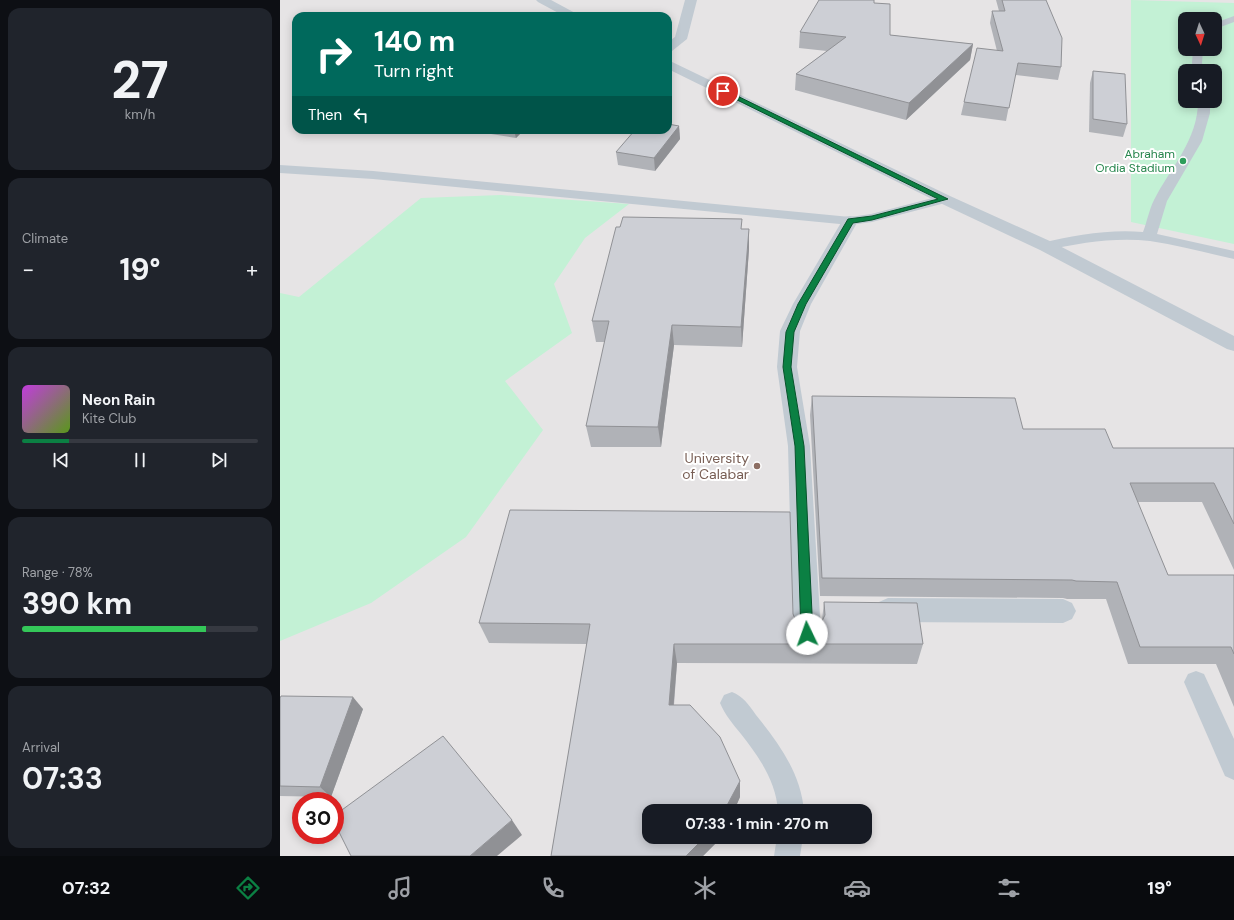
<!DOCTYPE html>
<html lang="en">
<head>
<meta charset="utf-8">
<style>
	:root { --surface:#171b24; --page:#20242c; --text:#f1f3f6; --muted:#9ea1a6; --line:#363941; --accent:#0b8043 }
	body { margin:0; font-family:"DM Sans",sans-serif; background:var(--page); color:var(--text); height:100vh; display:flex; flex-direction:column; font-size:15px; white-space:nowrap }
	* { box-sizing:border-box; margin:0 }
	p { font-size:13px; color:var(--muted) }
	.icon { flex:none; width:22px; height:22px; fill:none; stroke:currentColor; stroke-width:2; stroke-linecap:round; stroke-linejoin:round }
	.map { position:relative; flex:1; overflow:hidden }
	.drawer { display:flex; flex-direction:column; gap:8px; padding:8px; background:#0d0f14; width:280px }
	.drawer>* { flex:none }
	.guide { position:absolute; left:12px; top:12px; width:380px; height:122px; border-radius:12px; box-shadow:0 2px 10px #0003; background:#00695c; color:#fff; overflow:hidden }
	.needle { width:26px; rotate:176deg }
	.fabs { position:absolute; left:898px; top:12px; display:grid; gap:8px }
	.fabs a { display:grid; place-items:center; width:44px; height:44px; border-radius:8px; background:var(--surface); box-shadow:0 2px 10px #0003; font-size:20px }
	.speed { position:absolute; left:12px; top:792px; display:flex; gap:8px; font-size:20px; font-weight:700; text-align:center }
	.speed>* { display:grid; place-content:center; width:52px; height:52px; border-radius:50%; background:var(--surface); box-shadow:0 2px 10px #0003; line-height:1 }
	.speed .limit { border:6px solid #d22; background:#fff; color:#111 }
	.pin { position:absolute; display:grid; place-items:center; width:34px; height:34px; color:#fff; margin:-17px; border:2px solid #fff; border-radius:50%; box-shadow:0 1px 4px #0007 }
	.me { position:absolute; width:44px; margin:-22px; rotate:357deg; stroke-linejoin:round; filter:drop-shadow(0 0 3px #0008) }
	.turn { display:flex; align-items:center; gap:14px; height:84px; padding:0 16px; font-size:18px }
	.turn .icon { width:52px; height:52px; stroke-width:2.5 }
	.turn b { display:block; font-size:28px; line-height:34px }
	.then { display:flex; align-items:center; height:38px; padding:0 16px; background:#0003; gap:8px; font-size:15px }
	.big { font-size:30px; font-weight:700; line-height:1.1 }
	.drawer .tile { flex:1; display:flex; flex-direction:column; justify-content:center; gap:6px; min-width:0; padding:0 14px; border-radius:12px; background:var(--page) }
	.drawer .dial { align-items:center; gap:0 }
	.dial b { font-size:52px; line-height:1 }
	.song { display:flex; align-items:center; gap:12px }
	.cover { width:48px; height:48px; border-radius:6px; background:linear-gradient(135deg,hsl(290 70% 55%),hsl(90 70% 35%)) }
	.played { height:4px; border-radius:2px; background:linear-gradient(90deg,var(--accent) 20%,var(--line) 20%) }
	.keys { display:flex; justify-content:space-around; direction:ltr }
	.heat { display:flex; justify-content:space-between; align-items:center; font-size:22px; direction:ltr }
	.charge { height:6px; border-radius:3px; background:linear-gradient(90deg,#34c759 78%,var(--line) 0) }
	.trip { position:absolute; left:362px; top:804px; width:230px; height:40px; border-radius:12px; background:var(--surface); box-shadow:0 2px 10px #0003; font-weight:700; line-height:40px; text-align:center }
	.dock { display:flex; height:64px; justify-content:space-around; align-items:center; background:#090b0e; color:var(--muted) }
	.dock .icon { width:28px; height:28px }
	.dock .active { color:var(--accent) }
	.dock b { font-size:18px; color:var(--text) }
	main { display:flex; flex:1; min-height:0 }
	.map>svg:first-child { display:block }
	.education { fill:#e6e4e5; fill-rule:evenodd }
	.green { fill:#c3f1d5; fill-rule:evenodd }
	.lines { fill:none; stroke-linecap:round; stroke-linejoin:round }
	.service { fill:#c1cad2; fill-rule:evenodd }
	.minor { fill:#c1cad2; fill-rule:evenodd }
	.wall { fill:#b0b2b7 }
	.shaded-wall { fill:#909195 }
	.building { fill:#cdcfd5; stroke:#909195 }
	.route { fill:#0b8043; stroke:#07532c }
	.leisure-dot { fill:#2e9e5b; stroke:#fff; stroke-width:1.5 }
	.education-dot { fill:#8d6e63; stroke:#fff; stroke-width:1.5 }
	.labels { text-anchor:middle; stroke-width:4; stroke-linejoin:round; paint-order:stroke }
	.far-leisure-label { font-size:12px; fill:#27864d; stroke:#fff; text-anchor:end }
	.education-label { font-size:14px; fill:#785e54; stroke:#fff; text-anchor:end }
</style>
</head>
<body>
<main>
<section class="drawer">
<div class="tile dial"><b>27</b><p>km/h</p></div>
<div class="tile"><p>Climate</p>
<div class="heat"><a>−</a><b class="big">19°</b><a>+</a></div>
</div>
<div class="tile">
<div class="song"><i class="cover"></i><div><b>Neon Rain</b><p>Kite Club</p></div></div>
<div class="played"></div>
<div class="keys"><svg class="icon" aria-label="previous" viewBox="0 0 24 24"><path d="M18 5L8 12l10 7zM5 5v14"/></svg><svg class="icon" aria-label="pause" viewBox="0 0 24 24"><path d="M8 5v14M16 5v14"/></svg><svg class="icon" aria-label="next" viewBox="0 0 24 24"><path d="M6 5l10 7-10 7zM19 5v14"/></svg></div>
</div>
<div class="tile"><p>Range · 78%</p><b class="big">390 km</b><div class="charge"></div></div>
<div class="tile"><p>Arrival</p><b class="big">07:33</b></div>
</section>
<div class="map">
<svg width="954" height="856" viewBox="0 0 954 856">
	<rect width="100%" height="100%" fill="#f5f3f3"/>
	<!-- education -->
	<path class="education" d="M0 0H954V856H0ZM16 16H388V130H16ZM905 19H935V49H905ZM905 71H935V101H905ZM21 801H55V835H21ZM369 811H585V837H369Z"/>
	<!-- green -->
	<g class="green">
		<path d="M851 0 954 3V244L851 222ZM905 19H935V49H905ZM905 71H935V101H905Z"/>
		<polygon points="221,195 349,204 305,238 274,284 292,333 225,381 263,430 186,537 91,603 0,641 0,293 19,297 141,198"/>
	</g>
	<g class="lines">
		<!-- service -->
		<g class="service">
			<polygon points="954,16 954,22 935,29 935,23"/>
			<polygon points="913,49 923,49 922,63 925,71 915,71 912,63"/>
			<path d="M918 101H930V113L922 141 887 201 877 234 954 251V259C926 253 898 245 870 241 835 237 800 243 766 250L761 249 759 246 761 243C794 235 830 229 863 232 867 222 869 210 874 200 891 167 918 140 918 101Z"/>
			<polygon points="0,165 93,171 570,217 591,214 664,195 669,196 671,199 669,202 592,222 570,225 93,179 0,173"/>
			<polygon points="916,671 924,674 954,739 954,780 945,776 904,682 908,674"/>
			<path d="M452 692C463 696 469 705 476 715 499 743 521 774 524 811H498C496 781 479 757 461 734 453 724 445 715 440 703L444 695Z"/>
			<polygon points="497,837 523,837 520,856 494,856"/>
		</g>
		<!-- minor -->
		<g class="minor">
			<polygon points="256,0 271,0 297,14 299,16 284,16 258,2"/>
			<polygon points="405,0 417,0 407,39 392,51 388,52 388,42 395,37"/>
			<polygon points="388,60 670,196 772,242 954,336 954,351 947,349 760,250 658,202 388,69"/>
			<polygon points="570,216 576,217 578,221 531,304 520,331 517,367 530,446 541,634 537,643 527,646 517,643 513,634 508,446 497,367 500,331 513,304 562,221 564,217"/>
			<polygon points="608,598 783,599 792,603 796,611 792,619 783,623 608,622 599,618 595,610 599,602"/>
		</g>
	</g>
	<!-- wall -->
	<g class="wall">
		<polygon points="716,0 766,0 781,67 778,80 735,75 726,121 681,115 684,102 717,51 710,23 712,11 719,11"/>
		<polygon points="594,3 610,35 693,44 690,60 626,120 515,90 516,74 547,51 519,48 520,32"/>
		<polygon points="813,71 847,124 843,137 809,132 810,83"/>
		<polygon points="399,126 400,139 375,171 338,165 336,152"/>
		<polygon points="186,130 244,130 236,138"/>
		<polygon points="462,229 469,229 469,249 462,347 394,345 381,447 311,447 306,426 325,342 316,342 312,321"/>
		<polygon points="532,396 743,429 833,448 954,448 954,570 922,502 857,502 888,575 954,575 954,707 936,664 848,664 826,599 787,599 783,598 540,596 530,415"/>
		<polygon points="544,602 643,644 637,664 397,663 394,705 460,781 460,797 440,839 423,856 271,856 307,644 209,643 199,623 513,614 518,625 529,628 540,625 542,620"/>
		<polygon points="0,698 83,709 51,797 0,796"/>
	</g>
	<!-- shaded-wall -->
	<g class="shaded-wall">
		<polygon points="693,44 690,60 626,120 629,103"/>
		<polygon points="399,126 400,139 375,171 374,158"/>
		<polygon points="234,130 244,130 236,138"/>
		<polygon points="469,229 469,249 462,347 461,327"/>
		<polygon points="392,325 394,345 381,447 378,427"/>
		<polygon points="394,644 397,663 392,724 389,705"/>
		<polygon points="73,697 83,709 51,797 40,787"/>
		<polygon points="460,781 460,797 454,811 444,811"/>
		<polygon points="232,820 242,835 217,856 190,856"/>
		<polygon points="425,837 441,837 440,839 423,856 406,856"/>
	</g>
	<!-- building -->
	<g class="building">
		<polygon points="539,0 594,0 594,3 610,4 610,35 693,44 629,103 516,74 566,37 520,32"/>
		<polygon points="722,0 766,0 782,38 781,67 738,63 729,108 684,102 697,48 723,51 712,11 725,11"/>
		<polygon points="813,71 845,74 847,124 813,119"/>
		<polygon points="388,124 399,126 374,158 336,152 355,130 388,130"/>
		<polygon points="343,217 462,219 461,229 469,229 461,327 392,325 378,427 306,426 329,321 312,321 336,227 340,227"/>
		<polygon points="532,396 735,398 743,429 825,429 833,448 954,448 954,524 934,483 850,483 888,575 954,575 954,654 951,647 860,647 837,582 796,581 792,580 542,578"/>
		<polygon points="230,510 510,512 513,614 518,625 529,628 540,625 545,615 544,602 637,603 643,644 394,644 389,705 410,705 440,737 460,781 444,811 369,811 369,837 425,837 406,856 271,856 310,624 199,623"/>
		<polygon points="1,696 73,697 40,787 0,786 0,698"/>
		<polygon points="163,736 232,820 190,856 71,856 55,824 55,815"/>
	</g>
	<!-- route -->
	<polygon class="route" points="441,90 445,90 668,199 592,220 573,223 526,304 514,332 511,367 524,446 533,634 531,637 527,639 523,637 521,634 515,446 503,367 506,332 518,304 568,219 592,216 658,199 441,92"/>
	<!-- markers -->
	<circle class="leisure-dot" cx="903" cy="161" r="4"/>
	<circle class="education-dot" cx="477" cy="466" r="4"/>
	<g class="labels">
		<!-- far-leisure labels -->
		<g class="far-leisure-label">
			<text x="895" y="158">Abraham<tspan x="895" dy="14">Ordia Stadium</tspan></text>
		</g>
		<!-- education labels -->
		<g class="education-label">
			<text x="469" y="463">University<tspan x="469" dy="16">of Calabar</tspan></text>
		</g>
	</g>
</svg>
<div class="fabs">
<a><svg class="needle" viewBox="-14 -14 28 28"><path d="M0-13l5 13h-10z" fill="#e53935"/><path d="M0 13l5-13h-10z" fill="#9ea1a6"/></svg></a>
<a><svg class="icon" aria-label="sound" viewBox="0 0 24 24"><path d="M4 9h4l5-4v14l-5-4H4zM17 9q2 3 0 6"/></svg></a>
</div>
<div class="speed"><div class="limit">30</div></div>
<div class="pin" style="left:443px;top:91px;background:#d93025"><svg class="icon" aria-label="arrive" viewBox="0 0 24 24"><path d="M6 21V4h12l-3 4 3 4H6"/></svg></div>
<svg class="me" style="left:527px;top:634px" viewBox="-20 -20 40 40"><circle r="19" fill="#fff"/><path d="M0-13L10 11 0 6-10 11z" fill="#0b8043"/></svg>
<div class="trip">07:33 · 1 min · 270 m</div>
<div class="guide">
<div class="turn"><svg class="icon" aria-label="right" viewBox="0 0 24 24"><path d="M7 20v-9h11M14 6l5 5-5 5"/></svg><div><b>140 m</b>Turn right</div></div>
<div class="then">Then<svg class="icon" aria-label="left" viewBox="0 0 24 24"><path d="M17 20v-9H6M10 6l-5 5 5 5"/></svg></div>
</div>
</div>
</main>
<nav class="dock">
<b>07:32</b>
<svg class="icon active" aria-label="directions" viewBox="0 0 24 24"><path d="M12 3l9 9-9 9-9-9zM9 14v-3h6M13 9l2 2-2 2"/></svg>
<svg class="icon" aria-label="music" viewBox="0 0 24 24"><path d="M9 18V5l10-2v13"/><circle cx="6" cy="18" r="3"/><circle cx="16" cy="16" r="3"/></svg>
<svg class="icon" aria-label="phone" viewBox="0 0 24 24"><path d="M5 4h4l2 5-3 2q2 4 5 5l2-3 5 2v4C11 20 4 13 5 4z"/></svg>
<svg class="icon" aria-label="climate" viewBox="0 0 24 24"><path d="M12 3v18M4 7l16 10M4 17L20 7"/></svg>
<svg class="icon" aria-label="car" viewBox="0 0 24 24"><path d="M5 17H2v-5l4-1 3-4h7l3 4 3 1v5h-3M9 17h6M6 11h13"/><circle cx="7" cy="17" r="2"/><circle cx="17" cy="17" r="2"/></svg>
<svg class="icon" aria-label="filters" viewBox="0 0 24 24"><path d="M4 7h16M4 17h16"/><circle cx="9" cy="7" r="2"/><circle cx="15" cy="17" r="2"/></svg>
<b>19°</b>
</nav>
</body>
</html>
